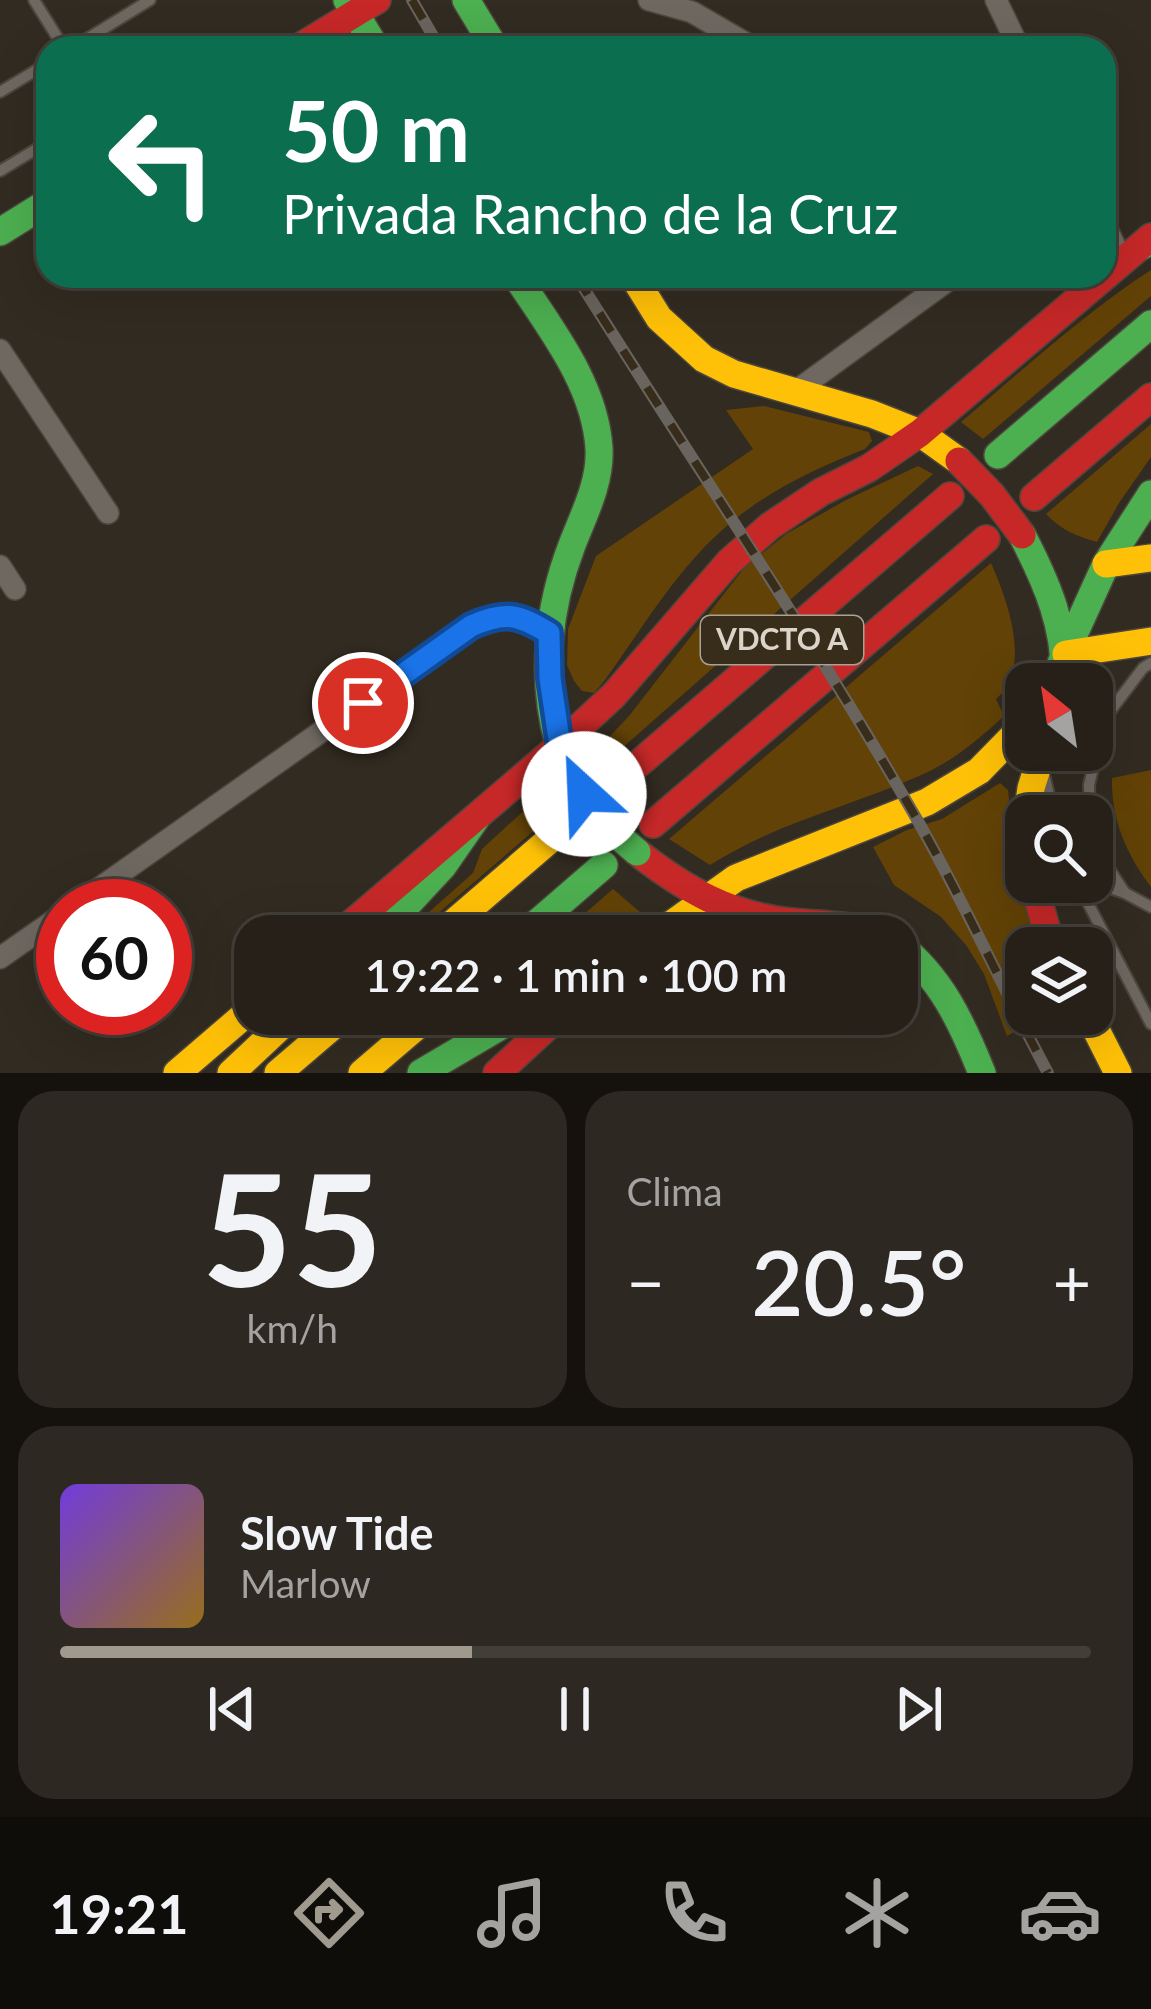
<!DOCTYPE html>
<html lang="es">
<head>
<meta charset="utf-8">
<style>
	:root { --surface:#262019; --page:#2e2822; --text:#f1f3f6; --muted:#a4a3a2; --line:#423e38; --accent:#a0998e }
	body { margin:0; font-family:Lato,sans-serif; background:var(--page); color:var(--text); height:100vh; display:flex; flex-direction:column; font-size:45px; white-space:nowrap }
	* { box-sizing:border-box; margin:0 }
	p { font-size:39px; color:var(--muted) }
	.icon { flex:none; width:66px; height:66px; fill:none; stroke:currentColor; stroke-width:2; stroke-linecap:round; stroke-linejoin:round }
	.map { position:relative; height:1073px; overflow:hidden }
	.details { display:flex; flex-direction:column; gap:18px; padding:18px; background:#15120e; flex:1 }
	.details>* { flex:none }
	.top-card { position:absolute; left:36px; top:36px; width:1080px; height:252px; border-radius:36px; box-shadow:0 12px 48px #0002,0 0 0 3px var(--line); background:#0b6e4f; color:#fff; overflow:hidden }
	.needle { width:78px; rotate:330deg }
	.buttons { position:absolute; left:1005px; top:663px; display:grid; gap:24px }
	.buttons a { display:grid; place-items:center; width:108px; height:108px; border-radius:24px; background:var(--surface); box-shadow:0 12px 48px #0002,0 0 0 3px var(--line); font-size:60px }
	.speed { position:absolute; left:36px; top:879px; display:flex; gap:24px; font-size:60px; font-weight:700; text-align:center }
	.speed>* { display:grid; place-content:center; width:156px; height:156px; border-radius:50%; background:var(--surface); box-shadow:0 12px 48px #0002,0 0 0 3px var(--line); line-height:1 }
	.speed .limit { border:18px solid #d22; background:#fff; color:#111 }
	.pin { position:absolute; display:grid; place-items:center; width:102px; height:102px; color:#fff; margin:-51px; border:6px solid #fff; border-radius:50%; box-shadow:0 3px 12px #0007 }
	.me { position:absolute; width:132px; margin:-66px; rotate:335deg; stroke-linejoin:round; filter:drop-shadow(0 0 9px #0008) }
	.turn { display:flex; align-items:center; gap:42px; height:252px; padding:0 48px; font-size:54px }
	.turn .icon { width:156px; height:156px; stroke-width:2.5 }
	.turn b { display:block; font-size:84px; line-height:102px }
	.big { font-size:90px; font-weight:600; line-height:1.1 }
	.details .tile { flex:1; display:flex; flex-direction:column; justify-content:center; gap:18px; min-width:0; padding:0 42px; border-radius:36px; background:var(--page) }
	.details .dial { align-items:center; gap:0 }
	.dial b { font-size:156px; line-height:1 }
	.song { display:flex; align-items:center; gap:36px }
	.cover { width:144px; height:144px; border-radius:18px; background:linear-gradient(135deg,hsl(260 70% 55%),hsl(40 70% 35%)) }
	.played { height:12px; border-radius:6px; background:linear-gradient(90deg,var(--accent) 40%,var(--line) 40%) }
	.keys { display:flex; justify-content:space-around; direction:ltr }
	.heat { display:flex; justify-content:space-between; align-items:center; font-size:66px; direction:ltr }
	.details .tiles { flex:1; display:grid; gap:18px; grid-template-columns:1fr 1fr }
	.tile:last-child { grid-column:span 2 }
	.trip { position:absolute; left:234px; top:915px; width:684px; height:120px; border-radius:36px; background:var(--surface); box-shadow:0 12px 48px #0002,0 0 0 3px var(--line); font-weight:600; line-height:120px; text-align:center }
	.tabs { display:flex; height:192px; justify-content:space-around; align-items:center; background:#0f0d0a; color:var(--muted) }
	.tabs .icon { width:84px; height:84px }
	.tabs .current { color:var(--accent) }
	.tabs b { font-size:54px; color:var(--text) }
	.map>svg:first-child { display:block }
	.green { fill:#624206 }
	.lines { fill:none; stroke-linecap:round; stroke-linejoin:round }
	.lane-casing { stroke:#4c463d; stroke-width:14 }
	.street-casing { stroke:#4c463d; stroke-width:24 }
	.fast-casing { stroke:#4c463d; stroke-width:30 }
	.slow-casing { stroke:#4c463d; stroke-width:30 }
	.jam-casing { stroke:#4c463d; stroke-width:30 }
	.lane { stroke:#6e6861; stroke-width:10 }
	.street { stroke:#6e6861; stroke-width:21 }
	.fast { stroke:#4caf50; stroke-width:27 }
	.slow { stroke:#ffc107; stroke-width:27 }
	.jam { stroke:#c62828; stroke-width:27 }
	.rail-casing { stroke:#69645d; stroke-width:12 }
	.rail { stroke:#382c1b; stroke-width:8; stroke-dasharray:22; stroke-linecap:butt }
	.fast-bridge-casing { stroke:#4c463d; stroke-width:30; stroke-linecap:butt }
	.jam-bridge-casing { stroke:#4c463d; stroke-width:30; stroke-linecap:butt }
	.fast-bridge { stroke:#4caf50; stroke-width:27 }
	.jam-bridge { stroke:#c62828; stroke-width:27 }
	.route-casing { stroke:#114b97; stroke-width:30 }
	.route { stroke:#1a73e8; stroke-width:21 }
	.labels { text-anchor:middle; stroke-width:12; stroke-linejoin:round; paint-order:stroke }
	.shield { fill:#382c1b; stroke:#aba295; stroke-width:3 }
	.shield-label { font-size:30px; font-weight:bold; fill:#dcd4c9 }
</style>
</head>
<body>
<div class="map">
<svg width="1151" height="1073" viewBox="0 0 1151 1073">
	<rect width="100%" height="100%" fill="#322b21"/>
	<!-- green -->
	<g class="green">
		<path d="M1151 270V296L983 439 961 422C1023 370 1083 314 1151 270Z"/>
		<path d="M764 406 869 432 872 441 865 449C814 469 761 494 720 532 674 574 641 630 605 680L594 693 582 691 574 681 567 665 568 629 596 556 753 449 726 410Z"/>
		<path d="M1151 424V457L1119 503 1097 542C1076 536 1061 530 1046 514Z"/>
		<polygon points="918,466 933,474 604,764 596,751 629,716 744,568 786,534 846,500"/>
		<path d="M991 563C1007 599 1033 669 996 699L1004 716C978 740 952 762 919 776 847 808 780 821 710 865L669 839Z"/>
		<path d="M1151 770V887C1126 854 1111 819 1112 778Z"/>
		<polygon points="1000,783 1008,790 1017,875 1028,916 1041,948 1026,948 1026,1014 1046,1014 1007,1036 984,974 966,945 941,917 894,885 873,847 907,830 942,819"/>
		<polygon points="542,794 552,815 412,936 402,936 473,873 482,849"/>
		<polygon points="613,889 647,918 625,936 559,936"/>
	</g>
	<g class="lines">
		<!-- lane casing -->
		<g class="lane-casing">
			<g id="lane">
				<polyline points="34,0 64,48"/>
				<polyline points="72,48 150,0"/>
				<polyline points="0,92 48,63"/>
				<polyline points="0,171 48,142"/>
				<polyline points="1045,778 1054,816"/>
				<polyline points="1090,816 1089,785 1105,718 1143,668 1151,663"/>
				<polyline points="1092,822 1104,861 1125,893"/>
				<polyline points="1077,882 1151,1024"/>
				<polyline points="1092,882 1125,893 1151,907"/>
			</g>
		</g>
		<!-- street casing -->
		<g class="street-casing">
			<g id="street">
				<polyline points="649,0 692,12 754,48"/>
				<polyline points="996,0 1019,48"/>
				<polyline points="1104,223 1122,261"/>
				<polyline points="0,350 108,513"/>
				<polyline points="796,391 954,276"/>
				<polyline points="0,566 15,589"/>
				<path d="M74 906 471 626C505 611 518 614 549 633"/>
				<polyline points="0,958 63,914"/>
			</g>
		</g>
		<!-- fast casing -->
		<g class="fast-casing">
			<g id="fast">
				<polyline points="347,0 376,48"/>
				<polyline points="466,0 495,48"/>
				<polyline points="0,232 48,202"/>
				<polyline points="1140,247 1151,241"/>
				<path d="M516 276C550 328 595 384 599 448 601 482 584 514 572 545 548 607 540 679 559 744 564 761 575 777 584 793"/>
				<polyline points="998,455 1151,324"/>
				<path d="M1022 535C1047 583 1067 629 1064 684"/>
				<polyline points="1061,663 1106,564 1151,494"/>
				<polyline points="378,936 443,866 477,817"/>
				<polyline points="522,936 604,865"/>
				<path d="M897 943C941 977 962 1023 982 1073"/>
				<polyline points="421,1073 521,1014"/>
			</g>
		</g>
		<!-- slow casing -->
		<g class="slow-casing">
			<g id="slow">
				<polyline points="633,276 659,318 704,359 734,374 872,414 920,433 959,461"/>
				<polyline points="1106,564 1151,558"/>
				<polyline points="1066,654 1151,641"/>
				<polyline points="1027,816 1031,788 1043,750"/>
				<polyline points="438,936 568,824"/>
				<polyline points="655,936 736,878 927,802 979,771 1026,723"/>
				<polyline points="1088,1014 1118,1073"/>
				<polyline points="177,1073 255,1006"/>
				<polyline points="231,1073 294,1014"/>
				<polyline points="278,1073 347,1014"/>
				<polyline points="362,1073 431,1014"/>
			</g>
		</g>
		<!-- jam casing -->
		<g class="jam-casing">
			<g id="jam">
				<polyline points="298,48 377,0"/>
				<polyline points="1034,497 1151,397"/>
				<polyline points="615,784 950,496"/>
				<polyline points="653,824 986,539"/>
				<path d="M637 852C684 889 731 916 791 922 823 925 854 924 885 936"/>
				<polyline points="1033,882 1048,934 1055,948"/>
				<polyline points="337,936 559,746 614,695 729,562 770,526 821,492 869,468 920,433 1151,237"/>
				<polyline points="497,1073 561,1014"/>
			</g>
		</g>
		<!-- lane -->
		<use href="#lane" class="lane"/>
		<!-- street -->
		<use href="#street" class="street"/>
		<!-- fast -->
		<use href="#fast" class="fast"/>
		<!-- slow -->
		<use href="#slow" class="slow"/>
		<!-- jam -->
		<use href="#jam" class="jam"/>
		<!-- rail casing -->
		<g class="rail-casing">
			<g id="rail">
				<polyline points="412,0 440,48"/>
				<path d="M576 276C690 458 812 636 919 823 965 904 1004 991 1048 1073"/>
			</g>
		</g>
		<!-- rail -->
		<use href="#rail" class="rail"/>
		<!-- fast-bridge casing -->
		<g class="fast-bridge-casing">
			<polyline id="fast-bridge" points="584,793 617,835 637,852"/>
		</g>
		<!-- jam-bridge casing -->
		<g class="jam-bridge-casing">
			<polyline id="jam-bridge" points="959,461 992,495 1022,535"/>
		</g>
		<!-- fast-bridge -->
		<use href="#fast-bridge" class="fast-bridge"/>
		<!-- jam-bridge -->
		<use href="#jam-bridge" class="jam-bridge"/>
	</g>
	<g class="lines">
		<!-- route casing -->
		<g class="route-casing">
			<path id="route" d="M363 703 471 626C505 611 518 614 549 633L550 678 560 746 584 794"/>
		</g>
		<!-- route -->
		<use href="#route" class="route"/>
	</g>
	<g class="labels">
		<!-- shield labels -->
		<rect class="shield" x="701" y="616" width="162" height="48" rx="9"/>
		<g class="shield-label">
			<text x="782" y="650">VDCTO A</text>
		</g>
	</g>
</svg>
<div class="buttons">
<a><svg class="needle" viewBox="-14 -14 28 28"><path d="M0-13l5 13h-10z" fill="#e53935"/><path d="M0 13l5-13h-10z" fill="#a4a3a2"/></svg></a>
<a><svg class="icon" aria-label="search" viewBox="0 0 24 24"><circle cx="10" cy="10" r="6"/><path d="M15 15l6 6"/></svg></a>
<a><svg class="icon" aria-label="layers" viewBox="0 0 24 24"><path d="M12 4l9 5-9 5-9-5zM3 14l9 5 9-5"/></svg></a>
</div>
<div class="speed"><div class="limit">60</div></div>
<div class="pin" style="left:363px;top:703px;background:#d93025"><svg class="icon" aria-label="arrive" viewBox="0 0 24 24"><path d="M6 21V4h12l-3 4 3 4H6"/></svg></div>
<svg class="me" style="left:584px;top:794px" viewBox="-20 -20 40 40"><circle r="19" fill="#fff"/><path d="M0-13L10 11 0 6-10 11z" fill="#1a73e8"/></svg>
<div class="trip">19:22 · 1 min · 100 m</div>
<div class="top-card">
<div class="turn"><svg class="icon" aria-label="left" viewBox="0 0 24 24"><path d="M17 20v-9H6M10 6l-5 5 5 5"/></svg><div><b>50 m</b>Privada Rancho de la Cruz</div></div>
</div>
</div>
<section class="details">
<div class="tiles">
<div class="tile dial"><b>55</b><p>km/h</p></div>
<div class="tile"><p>Clima</p>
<div class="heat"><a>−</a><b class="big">20.5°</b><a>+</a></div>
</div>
<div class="tile">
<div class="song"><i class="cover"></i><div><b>Slow Tide</b><p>Marlow</p></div></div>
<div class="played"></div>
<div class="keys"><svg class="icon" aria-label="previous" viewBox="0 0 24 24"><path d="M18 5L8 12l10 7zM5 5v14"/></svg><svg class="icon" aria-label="pause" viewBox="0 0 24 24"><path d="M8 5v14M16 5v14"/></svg><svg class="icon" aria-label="next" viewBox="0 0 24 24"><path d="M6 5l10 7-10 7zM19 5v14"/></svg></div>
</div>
</div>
</section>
<nav class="tabs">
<b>19:21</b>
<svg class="icon current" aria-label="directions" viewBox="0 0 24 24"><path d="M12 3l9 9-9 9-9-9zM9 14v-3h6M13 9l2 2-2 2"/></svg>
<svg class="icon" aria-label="music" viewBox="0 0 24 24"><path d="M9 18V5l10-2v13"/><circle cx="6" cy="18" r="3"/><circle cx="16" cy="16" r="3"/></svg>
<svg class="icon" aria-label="phone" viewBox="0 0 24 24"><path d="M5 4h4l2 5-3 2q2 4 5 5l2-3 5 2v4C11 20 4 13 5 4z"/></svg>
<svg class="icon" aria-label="climate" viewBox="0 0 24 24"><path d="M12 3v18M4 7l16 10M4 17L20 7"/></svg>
<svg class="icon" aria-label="car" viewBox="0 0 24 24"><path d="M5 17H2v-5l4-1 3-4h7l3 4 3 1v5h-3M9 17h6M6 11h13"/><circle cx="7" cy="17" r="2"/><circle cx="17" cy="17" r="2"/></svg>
</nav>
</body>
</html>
